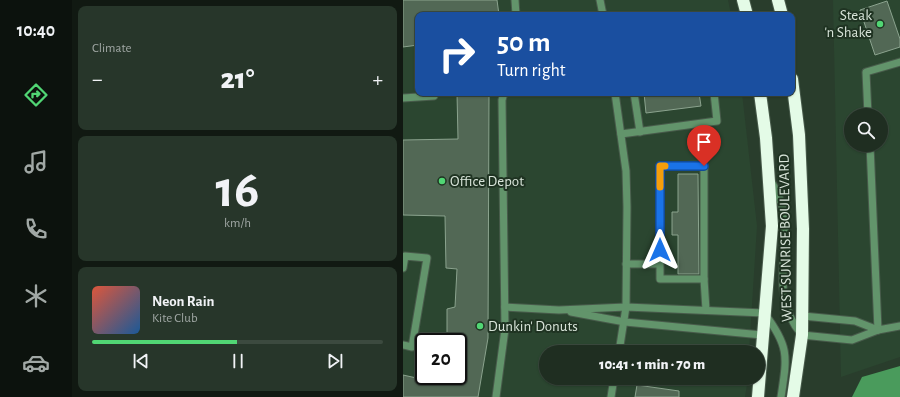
<!DOCTYPE html>
<html lang="en">
<head>
<meta charset="utf-8">
<style>
	:root { --surface:#1f2e21; --page:#27362a; --text:#f1f3f6; --muted:#a1a8a5; --line:#3c4a3f; --accent:#51d674 }
	body { margin:0; font-family:"Alegreya Sans",sans-serif; background:var(--page); color:var(--text); height:100vh; display:flex; flex-direction:column; font-size:15px; white-space:nowrap }
	* { box-sizing:border-box; margin:0 }
	p { font-size:13px; color:var(--muted) }
	.icon { flex:none; width:22px; height:22px; fill:none; stroke:currentColor; stroke-width:2; stroke-linecap:round; stroke-linejoin:round }
	.map { position:relative; flex:1; overflow:hidden }
	.side { display:flex; flex-direction:column; gap:6px; padding:6px; background:#111912; width:331px }
	.side>* { flex:none }
	.hud { position:absolute; left:12px; top:12px; width:380px; height:84px; border-radius:8px; box-shadow:0 1px 3px #0004,0 0 0 1px var(--line); background:#1a4fa0; color:#fff; overflow:hidden }
	.controls { position:absolute; left:441px; top:108px; display:grid; gap:8px }
	.controls a { display:grid; place-items:center; width:44px; height:44px; border-radius:50%; background:var(--surface); box-shadow:0 1px 3px #0004,0 0 0 1px var(--line); font-size:20px }
	.speed { position:absolute; left:12px; top:333px; display:flex; gap:8px; font-size:20px; font-weight:700; text-align:center }
	.speed>* { display:grid; place-content:center; width:52px; height:52px; border-radius:50%; background:var(--surface); box-shadow:0 1px 3px #0004,0 0 0 1px var(--line); line-height:1 }
	.speed .limit { border:2px solid #111; border-radius:6px; background:#fff; color:#111 }
	.pin { position:absolute; display:grid; place-items:center; width:34px; height:34px; color:#fff; margin:-41px -17px; border-radius:50% 50% 50% 0; rotate:-45deg; box-shadow:0 0 4px #0007 }
	.pin .icon { rotate:45deg }
	.me { position:absolute; width:44px; margin:-22px; rotate:0deg; stroke-linejoin:round; filter:drop-shadow(0 0 3px #0008) }
	.turn { display:flex; align-items:center; gap:14px; height:84px; padding:0 16px; font-size:18px }
	.turn .icon { width:52px; height:52px; stroke-width:2.5 }
	.turn b { display:block; font-size:28px; line-height:34px }
	.big { font-size:30px; font-weight:800; line-height:1.1 }
	.side .widget { flex:1; display:flex; flex-direction:column; justify-content:center; gap:6px; min-width:0; padding:0 14px; border-radius:8px; background:var(--page) }
	.side .dial { align-items:center; gap:0 }
	.dial b { font-size:52px; line-height:1 }
	.song { display:flex; align-items:center; gap:12px }
	.cover { width:48px; height:48px; border-radius:6px; background:linear-gradient(135deg,hsl(10 70% 55%),hsl(210 70% 35%)) }
	.played { height:4px; border-radius:2px; background:linear-gradient(90deg,var(--accent) 50%,var(--line) 50%) }
	.keys { display:flex; justify-content:space-around; direction:ltr }
	.heat { display:flex; justify-content:space-between; align-items:center; font-size:22px; direction:ltr }
	.trip { position:absolute; left:136px; top:345px; width:226px; height:40px; border-radius:20px; background:var(--surface); box-shadow:0 1px 3px #0004,0 0 0 1px var(--line); font-weight:800; line-height:40px; text-align:center }
	main { display:flex; flex:1; min-height:0 }
	.tab-bar { display:flex; flex-direction:column; width:72px; justify-content:space-around; align-items:center; background:#0c120d; color:var(--muted) }
	.tab-bar .icon { width:28px; height:28px }
	.tab-bar .current { color:var(--accent) }
	.tab-bar b { font-size:18px; color:var(--text) }
	.map>svg:first-child { display:block }
	.built { fill:#2b4630; fill-rule:evenodd }
	.water { fill:#4a9b5c }
	.building { fill:#526855; stroke:#8ba38e }
	.lines { fill:none; stroke-linecap:round; stroke-linejoin:round }
	.lane-casing { stroke:#485b4b; stroke-width:9 }
	.highway-casing { stroke:#485b4b; stroke-width:14 }
	.lane { stroke:#62946b; stroke-width:7 }
	.highway { stroke:#e4fbe7; stroke-width:12 }
	.route-casing { stroke:#114b97; stroke-width:10 }
	.route { stroke:#1a73e8; stroke-width:7 }
	.slow { stroke:#f59e0b; stroke-width:7 }
	.poi-dot { fill:#51d674; stroke:#1f3322; stroke-width:1.5 }
	.labels { text-anchor:middle; stroke-width:4; stroke-linejoin:round; paint-order:stroke }
	.poi-label { font-size:15px; fill:#d8e4d9; stroke:#1f3322; text-anchor:start }
	.street-label { font-size:15px; fill:#d8e4d9; stroke:#1f3322 }
</style>
</head>
<body>
<main>
<nav class="tab-bar">
<b>10:40</b>
<svg class="icon current" aria-label="directions" viewBox="0 0 24 24"><path d="M12 3l9 9-9 9-9-9zM9 14v-3h6M13 9l2 2-2 2"/></svg>
<svg class="icon" aria-label="music" viewBox="0 0 24 24"><path d="M9 18V5l10-2v13"/><circle cx="6" cy="18" r="3"/><circle cx="16" cy="16" r="3"/></svg>
<svg class="icon" aria-label="phone" viewBox="0 0 24 24"><path d="M5 4h4l2 5-3 2q2 4 5 5l2-3 5 2v4C11 20 4 13 5 4z"/></svg>
<svg class="icon" aria-label="climate" viewBox="0 0 24 24"><path d="M12 3v18M4 7l16 10M4 17L20 7"/></svg>
<svg class="icon" aria-label="car" viewBox="0 0 24 24"><path d="M5 17H2v-5l4-1 3-4h7l3 4 3 1v5h-3M9 17h6M6 11h13"/><circle cx="7" cy="17" r="2"/><circle cx="17" cy="17" r="2"/></svg>
</nav>
<section class="side">
<div class="widget"><p>Climate</p>
<div class="heat"><a>−</a><b class="big">21°</b><a>+</a></div>
</div>
<div class="widget dial"><b>16</b><p>km/h</p></div>
<div class="widget">
<div class="song"><i class="cover"></i><div><b>Neon Rain</b><p>Kite Club</p></div></div>
<div class="played"></div>
<div class="keys"><svg class="icon" aria-label="previous" viewBox="0 0 24 24"><path d="M18 5L8 12l10 7zM5 5v14"/></svg><svg class="icon" aria-label="pause" viewBox="0 0 24 24"><path d="M8 5v14M16 5v14"/></svg><svg class="icon" aria-label="next" viewBox="0 0 24 24"><path d="M6 5l10 7-10 7zM19 5v14"/></svg></div>
</div>
</section>
<div class="map">
<svg width="497" height="397" viewBox="0 0 497 397">
	<rect width="100%" height="100%" fill="#293d2c"/>
	<!-- built -->
	<g class="built">
		<path d="M0 0H325L328 15H15V93H339L354 226 346 352H143V378H345L342 397H0ZM21 342H55V376H21Z"/>
		<path d="M430 0H497V357L438 377ZM448 115H478V145H448Z"/>
	</g>
	<!-- water -->
	<polygon class="water" points="497,366 497,397 449,397 459,377"/>
	<!-- building -->
	<g class="building">
		<polygon points="0,0 94,0 96,15 15,15 15,45 0,47"/>
		<polygon points="484,1 497,39 497,47 472,55 457,10"/>
		<polygon points="54,93 86,93 85,338 75,397 0,397 0,375 18,379 18,376 55,376 55,342 44,342 44,309 52,307 54,269 43,268 42,216 0,215 0,140 55,139"/>
		<polygon points="241,93 296,93 298,106 243,113"/>
		<polygon points="275,174 295,174 296,274 275,274 275,235 269,235 269,212 275,212"/>
		<polygon points="234,385 276,391 276,397 232,397"/>
	</g>
	<g class="lines">
		<!-- lane casing -->
		<g class="lane-casing">
			<g id="lane">
				<polyline points="112,0 113,15"/>
				<polyline points="197,0 200,15"/>
				<polyline points="212,93 223,171 224,207 223,307 216,352"/>
				<polyline points="231,93 237,132"/>
				<polyline points="0,98 31,96"/>
				<polyline points="465,115 463,72 497,62"/>
				<polyline points="218,134 314,121 311,93"/>
				<polyline points="467,145 475,330 497,326"/>
				<path d="M368 181C373 190 378 199 380 209 388 255 365 295 399 335L449 340 475 330"/>
				<polyline points="223,264 257,264 257,279 301,279 301,165 257,166 257,264"/>
				<polyline points="0,268 2,256 24,258 9,347 0,345"/>
				<polyline points="301,279 303,310"/>
				<path d="M102 307 156 310 223 307 361 313C387 347 384 357 378 397"/>
				<polyline points="168,312 222,322 359,335"/>
				<polyline points="400,316 452,321 475,330"/>
				<polyline points="93,397 102,329 99,100 101,93"/>
				<polyline points="208,397 211,378"/>
			</g>
		</g>
		<!-- highway casing -->
		<g class="highway-casing">
			<g id="highway">
				<polyline points="340,0 344,15"/>
				<polyline points="375,0 379,15"/>
				<polyline points="389,79 396,135 400,229 399,335 390,397"/>
				<polyline points="355,397 369,226 363,138 357,93"/>
			</g>
		</g>
		<!-- lane -->
		<use href="#lane" class="lane"/>
		<!-- highway -->
		<use href="#highway" class="highway"/>
	</g>
	<g class="lines">
		<!-- route casing -->
		<g class="route-casing">
			<polyline id="route" points="257,250 257,166 301,166"/>
		</g>
		<!-- route -->
		<use href="#route" class="route"/>
		<!-- slow -->
		<polyline class="slow" points="257,187 257,166 262,166"/>
	</g>
	<!-- markers -->
	<g class="poi-dot">
		<circle cx="477" cy="24" r="4"/>
		<circle cx="39" cy="181" r="4"/>
		<circle cx="77" cy="326" r="4"/>
	</g>
	<g class="labels">
		<!-- poi labels -->
		<g class="poi-label">
			<text x="469" y="20" text-anchor="end">Steak<tspan x="469" dy="17">'n Shake</tspan></text>
			<text x="47" y="186">Office Depot</text>
			<text x="85" y="331">Dunkin' Donuts</text>
		</g>
		<!-- street labels -->
		<g class="street-label">
			<text transform="translate(382 238) rotate(-91)" y="5">WEST SUNRISE BOULEVARD</text>
		</g>
	</g>
</svg>
<div class="controls">
<a><svg class="icon" aria-label="search" viewBox="0 0 24 24"><circle cx="10" cy="10" r="6"/><path d="M15 15l6 6"/></svg></a>
</div>
<div class="speed"><div class="limit">20</div></div>
<div class="pin" style="left:301px;top:166px;background:#d93025"><svg class="icon" aria-label="arrive" viewBox="0 0 24 24"><path d="M6 21V4h12l-3 4 3 4H6"/></svg></div>
<svg class="me" style="left:257px;top:250px" viewBox="-20 -20 40 40"><path d="M0-17L14 15 0 8-14 15z" fill="#1a73e8" stroke="#fff" stroke-width="4"/></svg>
<div class="trip">10:41 · 1 min · 70 m</div>
<div class="hud">
<div class="turn"><svg class="icon" aria-label="right" viewBox="0 0 24 24"><path d="M7 20v-9h11M14 6l5 5-5 5"/></svg><div><b>50 m</b>Turn right</div></div>
</div>
</div>
</main>
</body>
</html>
